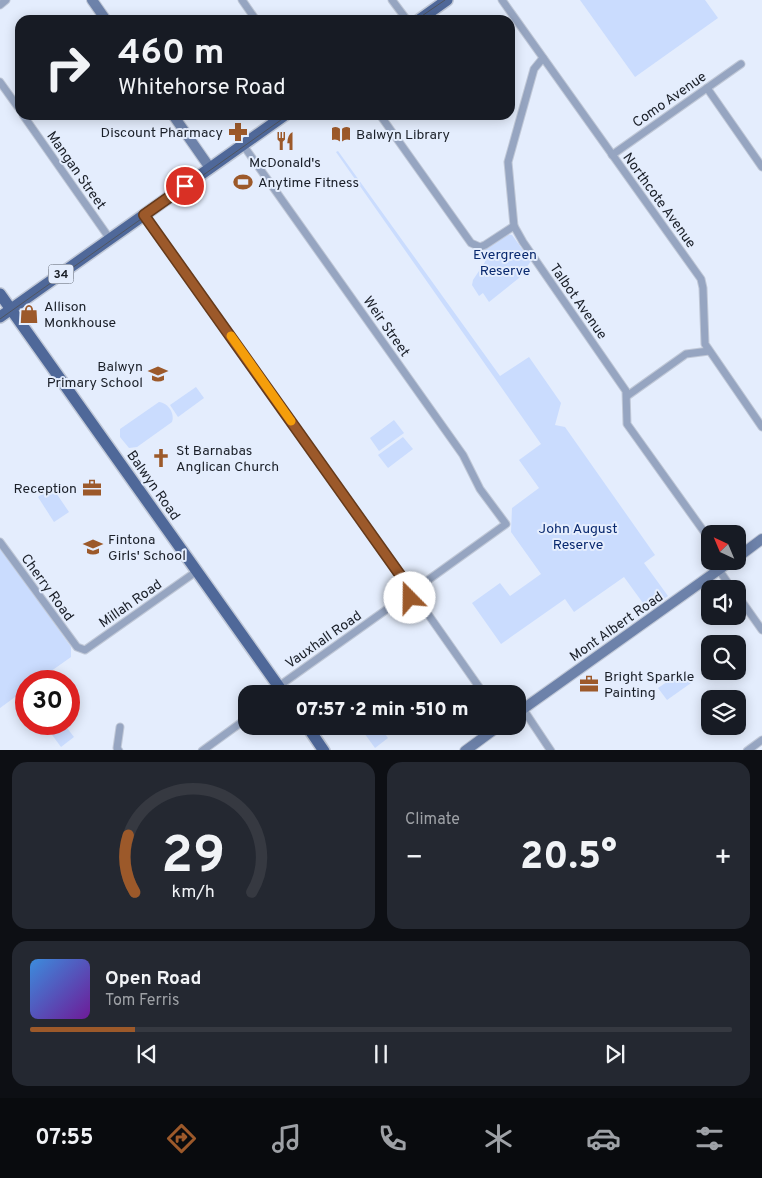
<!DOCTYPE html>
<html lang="en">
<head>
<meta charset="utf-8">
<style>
	:root { --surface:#171b24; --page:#242831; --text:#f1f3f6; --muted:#9ea1a6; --line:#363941; --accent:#9c592a }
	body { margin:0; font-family:Overpass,sans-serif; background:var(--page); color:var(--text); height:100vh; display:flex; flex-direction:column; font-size:19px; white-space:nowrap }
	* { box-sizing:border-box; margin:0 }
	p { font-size:16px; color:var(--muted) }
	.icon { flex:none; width:28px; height:28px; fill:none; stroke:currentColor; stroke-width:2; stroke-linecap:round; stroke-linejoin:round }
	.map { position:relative; height:750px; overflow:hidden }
	.sheet { display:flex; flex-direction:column; gap:12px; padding:12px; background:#0d0f14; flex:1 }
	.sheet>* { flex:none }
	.guide { position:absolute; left:15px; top:15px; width:500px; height:105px; border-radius:15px; box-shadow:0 2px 12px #0003; background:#171b24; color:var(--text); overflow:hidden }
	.needle { width:32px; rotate:316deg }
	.buttons { position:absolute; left:701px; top:525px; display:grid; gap:10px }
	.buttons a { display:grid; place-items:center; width:45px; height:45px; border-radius:10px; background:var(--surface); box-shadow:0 2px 12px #0003; font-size:25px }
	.speed { position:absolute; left:15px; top:670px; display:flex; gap:10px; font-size:25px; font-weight:700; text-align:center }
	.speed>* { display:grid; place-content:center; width:65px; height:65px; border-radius:50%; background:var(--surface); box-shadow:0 2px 12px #0003; line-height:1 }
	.speed .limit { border:8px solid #d22; background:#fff; color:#111 }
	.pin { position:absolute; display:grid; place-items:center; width:42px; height:42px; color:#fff; margin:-21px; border:2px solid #fff; border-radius:50%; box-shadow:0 1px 5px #0007 }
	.me { position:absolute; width:55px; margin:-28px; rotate:338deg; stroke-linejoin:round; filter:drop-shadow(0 0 4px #0008) }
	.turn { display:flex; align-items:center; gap:18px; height:105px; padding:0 20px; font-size:22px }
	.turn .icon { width:65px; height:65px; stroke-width:2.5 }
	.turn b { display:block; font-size:35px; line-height:42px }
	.big { font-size:38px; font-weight:800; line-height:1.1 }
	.sheet .tile { flex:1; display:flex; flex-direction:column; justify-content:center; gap:8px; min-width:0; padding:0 18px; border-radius:15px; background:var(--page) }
	.sheet .dial { align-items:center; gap:0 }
	.dial svg { height:130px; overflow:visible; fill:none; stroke:var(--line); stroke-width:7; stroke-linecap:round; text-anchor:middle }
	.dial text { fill:var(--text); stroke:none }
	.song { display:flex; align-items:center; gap:15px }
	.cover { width:60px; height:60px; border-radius:8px; background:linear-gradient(135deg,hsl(210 70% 55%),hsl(280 70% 35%)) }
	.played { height:5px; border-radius:2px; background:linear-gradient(90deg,var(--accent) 15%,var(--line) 15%) }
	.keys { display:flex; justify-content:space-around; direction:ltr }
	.heat { display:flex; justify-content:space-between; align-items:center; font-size:28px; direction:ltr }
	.sheet .tiles { flex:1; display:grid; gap:12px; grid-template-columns:1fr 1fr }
	.tile:last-child { grid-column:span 2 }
	.trip { position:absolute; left:238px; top:685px; width:288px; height:50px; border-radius:15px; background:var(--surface); box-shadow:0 2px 12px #0003; font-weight:800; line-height:50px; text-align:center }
	.menu { display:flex; height:80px; justify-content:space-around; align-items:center; background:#090b0e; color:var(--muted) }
	.menu .icon { width:35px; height:35px }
	.menu .current { color:var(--accent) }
	.menu b { font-size:22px; color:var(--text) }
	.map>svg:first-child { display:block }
	.green { fill:#cadcfe }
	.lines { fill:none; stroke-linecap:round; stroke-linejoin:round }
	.street-casing { stroke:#c0c8d7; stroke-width:9 }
	.secondary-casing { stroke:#c0c8d7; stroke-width:12 }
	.primary-casing { stroke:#c0c8d7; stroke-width:14 }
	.street { stroke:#96a5c1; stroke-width:7 }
	.secondary { stroke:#6d82aa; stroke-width:10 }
	.primary { stroke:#4f6899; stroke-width:11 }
	.tram { stroke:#4f5560; stroke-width:1 }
	.route-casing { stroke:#653a1b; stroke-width:12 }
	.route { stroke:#9c592a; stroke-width:9 }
	.slow { stroke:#f59e0b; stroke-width:9 }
	.labels { text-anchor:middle; stroke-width:4; stroke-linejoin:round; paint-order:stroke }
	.shield { fill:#e4edfd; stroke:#575d68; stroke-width:1 }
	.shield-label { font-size:12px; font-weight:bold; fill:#1a1f28 }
	.street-label { font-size:14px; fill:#1a1f28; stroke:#e4edfd }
	.poi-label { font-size:14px; fill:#1a1f28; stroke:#e4edfd; text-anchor:start }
	.park-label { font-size:14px; fill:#09296f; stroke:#e4edfd }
</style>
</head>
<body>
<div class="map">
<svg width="762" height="751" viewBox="0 0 762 751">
	<rect width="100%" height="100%" fill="#e4edfd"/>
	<!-- green -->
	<g class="green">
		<polygon points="580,0 705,0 718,18 635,77"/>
		<polygon points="338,151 500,376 529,357 561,403 555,425 565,427 655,555 644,563 668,596 648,610 624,577 574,612 565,599 501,644 472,603 500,583 510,596 541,574 511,532 512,508 539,488 519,460 541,444 336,152"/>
		<polygon points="507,234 512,235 531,261 519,278 489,302 483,293 479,296 472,285 473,280 485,262 485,249"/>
		<polygon points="196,387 204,398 178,417 170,405"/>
		<path d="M159 402C168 403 175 413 172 422L137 447 129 448 120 437V429Z"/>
		<polygon points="394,420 404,433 379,451 370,438"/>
		<polygon points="403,437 413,449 388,468 378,455"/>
		<polygon points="52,487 69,512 54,522 38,497"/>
		<polygon points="0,547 71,647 71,657 37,681 26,681 26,689 0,708"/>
		<polygon points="683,671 691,683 667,700 658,688"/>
		<polygon points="44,724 64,724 74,737 61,747"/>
		<polygon points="359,726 379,726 388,738 375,748"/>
	</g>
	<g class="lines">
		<!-- street casing -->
		<g class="street-casing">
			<g id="street">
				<polyline points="242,0 256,20"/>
				<polyline points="392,0 407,20"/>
				<polyline points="502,0 701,279 703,288 705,344 762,427"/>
				<polyline points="0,5 6,0"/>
				<polyline points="0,82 20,110"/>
				<polyline points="707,88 762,167"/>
				<polyline points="23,115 110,239"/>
				<polyline points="380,115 471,243 480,247 485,245 514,226 523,242 626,391 627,424 710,540"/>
				<polyline points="243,145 463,455 480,489 506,524 417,588"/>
				<polyline points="612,155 741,64"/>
				<polyline points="144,215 408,586"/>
				<polyline points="514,226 508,162 534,69 543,58"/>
				<polyline points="627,396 686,354 709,351"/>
				<polyline points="0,542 77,647 85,650 197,571"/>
				<polyline points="719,570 732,589"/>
				<polyline points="738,596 762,630"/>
				<polyline points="416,597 484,694"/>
				<polyline points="279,686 407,595"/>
				<polyline points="523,709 551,751"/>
				<polyline points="119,751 117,748 120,727"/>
				<polyline points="202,751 246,719"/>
				<polyline points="747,751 762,740"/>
			</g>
		</g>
		<!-- secondary casing -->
		<g class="secondary-casing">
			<g id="secondary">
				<polyline points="92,0 106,20"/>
				<polyline points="173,115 210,168"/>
				<polyline points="738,557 762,539"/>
				<polyline points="516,714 731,561"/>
				<polyline points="465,751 499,726"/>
			</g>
		</g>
		<!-- primary casing -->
		<g class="primary-casing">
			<g id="primary">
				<polyline points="419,20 447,0"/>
				<polyline points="0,294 284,694"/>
				<polyline points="0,317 285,115"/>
				<polyline points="307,726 324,751"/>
			</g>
		</g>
		<!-- street -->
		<use href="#street" class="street"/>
		<!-- secondary -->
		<use href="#secondary" class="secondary"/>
		<!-- primary -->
		<use href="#primary" class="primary"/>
		<!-- tram -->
		<g class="tram">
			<polyline points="416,20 445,0"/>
			<polyline points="0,319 288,115"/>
		</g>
	</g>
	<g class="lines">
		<!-- route casing -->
		<g class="route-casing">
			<polyline id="route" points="185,186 144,215 408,586 405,593 410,598"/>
		</g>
		<!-- route -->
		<use href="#route" class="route"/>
		<!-- slow -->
		<polyline class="slow" points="231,336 291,421"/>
	</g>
	<!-- icons -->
	<defs>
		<g id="pharmacy-bare" transform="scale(1.5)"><path d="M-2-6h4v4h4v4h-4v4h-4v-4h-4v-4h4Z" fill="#9c592a" stroke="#e4edfd" stroke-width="2.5" paint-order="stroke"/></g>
		<g id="library-bare" transform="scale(1.5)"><path d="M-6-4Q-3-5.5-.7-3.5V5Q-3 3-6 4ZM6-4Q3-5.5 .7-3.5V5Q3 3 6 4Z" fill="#9c592a" stroke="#e4edfd" stroke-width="2.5" paint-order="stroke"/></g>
		<g id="restaurant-bare" transform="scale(1.5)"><path d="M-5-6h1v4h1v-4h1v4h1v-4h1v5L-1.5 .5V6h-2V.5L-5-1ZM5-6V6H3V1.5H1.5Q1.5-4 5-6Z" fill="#9c592a" stroke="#e4edfd" stroke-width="2.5" paint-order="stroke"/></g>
		<g id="stadium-bare" transform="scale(1.5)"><path d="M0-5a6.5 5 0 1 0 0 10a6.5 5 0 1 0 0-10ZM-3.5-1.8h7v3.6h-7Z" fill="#9c592a" stroke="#e4edfd" stroke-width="2.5" paint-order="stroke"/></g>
		<g id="shop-bare" transform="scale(1.5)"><path d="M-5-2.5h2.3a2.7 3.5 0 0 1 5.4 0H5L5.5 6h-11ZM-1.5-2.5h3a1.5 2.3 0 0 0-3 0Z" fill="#9c592a" stroke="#e4edfd" stroke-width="2.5" paint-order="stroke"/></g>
		<g id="school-bare" transform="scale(1.5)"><path d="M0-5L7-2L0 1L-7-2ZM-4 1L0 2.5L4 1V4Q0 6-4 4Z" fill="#9c592a" stroke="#e4edfd" stroke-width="2.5" paint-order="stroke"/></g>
		<g id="church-bare" transform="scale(1.5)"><path d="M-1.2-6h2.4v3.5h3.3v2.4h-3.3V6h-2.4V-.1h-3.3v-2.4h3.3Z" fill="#9c592a" stroke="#e4edfd" stroke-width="2.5" paint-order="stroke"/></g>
		<g id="office-bare" transform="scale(1.5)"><path d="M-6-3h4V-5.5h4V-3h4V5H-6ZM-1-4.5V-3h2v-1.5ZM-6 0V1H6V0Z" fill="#9c592a" stroke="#e4edfd" stroke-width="2.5" paint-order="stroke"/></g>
	</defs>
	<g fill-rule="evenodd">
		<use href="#pharmacy-bare" x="238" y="132"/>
		<use href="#library-bare" x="341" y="134"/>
		<use href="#restaurant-bare" x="285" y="141"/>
		<use href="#stadium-bare" x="243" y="182"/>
		<use href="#shop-bare" x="29" y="314"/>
		<use href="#school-bare" x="158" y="374"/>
		<use href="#church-bare" x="161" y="458"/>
		<use href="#office-bare" x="92" y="488"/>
		<use href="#school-bare" x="93" y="547"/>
		<use href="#office-bare" x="589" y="684"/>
	</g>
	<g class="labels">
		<!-- shield labels -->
		<rect class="shield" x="48.5" y="264.5" width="25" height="19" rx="4"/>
		<g class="shield-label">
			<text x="61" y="278">34</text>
		</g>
		<!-- street labels -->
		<g class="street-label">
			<text transform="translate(669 99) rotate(-35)" y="5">Como Avenue</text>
			<text transform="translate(77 170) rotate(55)" y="5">Mangan Street</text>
			<text transform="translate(660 200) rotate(54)" y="5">Northcote Avenue</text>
			<text transform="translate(579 301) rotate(55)" y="5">Talbot Avenue</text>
			<text transform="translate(387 326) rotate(55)" y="5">Weir Street</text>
			<text transform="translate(154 485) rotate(55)" y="5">Balwyn Road</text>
			<text transform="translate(48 587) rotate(54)" y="5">Cherry Road</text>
			<text transform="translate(130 603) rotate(-35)" y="5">Millah Road</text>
			<text transform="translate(616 626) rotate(-35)" y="5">Mont Albert Road</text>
			<text transform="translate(323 639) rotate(-35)" y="5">Vauxhall Road</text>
		</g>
		<!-- poi labels -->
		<g class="poi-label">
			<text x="223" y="137" text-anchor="end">Discount Pharmacy</text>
			<text x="356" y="139">Balwyn Library</text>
			<text x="285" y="167" text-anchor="middle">McDonald's</text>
			<text x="258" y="187">Anytime Fitness</text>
			<text x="44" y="311">Allison<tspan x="44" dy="16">Monkhouse</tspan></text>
			<text x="143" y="371" text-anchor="end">Balwyn<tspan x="143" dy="16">Primary School</tspan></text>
			<text x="176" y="455">St Barnabas<tspan x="176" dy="16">Anglican Church</tspan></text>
			<text x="77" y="493" text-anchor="end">Reception</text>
			<text x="108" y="544">Fintona<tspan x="108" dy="16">Girls' School</tspan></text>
			<text x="604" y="681">Bright Sparkle<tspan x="604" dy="16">Painting</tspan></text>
		</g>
		<!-- park labels -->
		<g class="park-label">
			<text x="505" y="259">Evergreen<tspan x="505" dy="16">Reserve</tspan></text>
			<text x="578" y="533">John August<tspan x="578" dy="16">Reserve</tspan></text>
		</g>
	</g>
</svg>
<div class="buttons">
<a><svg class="needle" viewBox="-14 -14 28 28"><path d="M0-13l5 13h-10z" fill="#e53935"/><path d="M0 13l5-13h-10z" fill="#9ea1a6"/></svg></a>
<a><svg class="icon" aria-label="sound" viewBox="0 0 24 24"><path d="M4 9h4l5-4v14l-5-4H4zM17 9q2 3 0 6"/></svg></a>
<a><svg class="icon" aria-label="search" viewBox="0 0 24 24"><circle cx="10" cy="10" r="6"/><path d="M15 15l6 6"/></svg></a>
<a><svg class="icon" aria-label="layers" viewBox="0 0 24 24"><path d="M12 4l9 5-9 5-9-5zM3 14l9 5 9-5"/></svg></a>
</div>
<div class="speed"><div class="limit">30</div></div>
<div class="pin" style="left:185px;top:186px;background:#d93025"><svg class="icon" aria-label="arrive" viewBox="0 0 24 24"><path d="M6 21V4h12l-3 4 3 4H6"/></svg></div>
<svg class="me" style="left:410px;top:598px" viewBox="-20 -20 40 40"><circle r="19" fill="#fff"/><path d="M0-13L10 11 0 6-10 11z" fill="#9c592a"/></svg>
<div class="trip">07:57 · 2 min · 510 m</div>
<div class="guide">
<div class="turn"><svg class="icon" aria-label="right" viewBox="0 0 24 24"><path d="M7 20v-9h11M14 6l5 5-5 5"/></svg><div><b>460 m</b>Whitehorse Road</div></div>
</div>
</div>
<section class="sheet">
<div class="tiles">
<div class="tile dial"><svg viewBox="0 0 100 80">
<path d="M14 69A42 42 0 1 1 86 69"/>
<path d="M14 69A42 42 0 0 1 10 34" stroke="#9c592a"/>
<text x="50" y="56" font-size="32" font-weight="700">29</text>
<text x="50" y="72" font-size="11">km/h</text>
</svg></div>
<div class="tile"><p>Climate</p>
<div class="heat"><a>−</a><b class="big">20.5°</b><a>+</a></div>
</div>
<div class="tile">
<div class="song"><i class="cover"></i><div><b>Open Road</b><p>Tom Ferris</p></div></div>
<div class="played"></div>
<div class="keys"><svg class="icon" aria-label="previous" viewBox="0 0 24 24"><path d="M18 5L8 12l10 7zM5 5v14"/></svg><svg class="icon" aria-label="pause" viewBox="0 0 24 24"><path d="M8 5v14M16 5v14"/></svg><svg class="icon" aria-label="next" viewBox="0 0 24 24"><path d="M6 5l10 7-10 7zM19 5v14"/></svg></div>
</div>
</div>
</section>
<nav class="menu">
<b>07:55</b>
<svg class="icon current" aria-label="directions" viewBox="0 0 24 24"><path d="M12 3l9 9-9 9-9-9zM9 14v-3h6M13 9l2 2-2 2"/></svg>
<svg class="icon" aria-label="music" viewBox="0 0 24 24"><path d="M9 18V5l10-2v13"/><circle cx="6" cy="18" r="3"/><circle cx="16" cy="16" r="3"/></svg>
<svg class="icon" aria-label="phone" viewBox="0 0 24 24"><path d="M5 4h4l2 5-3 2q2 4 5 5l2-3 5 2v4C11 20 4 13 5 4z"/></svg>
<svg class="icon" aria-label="climate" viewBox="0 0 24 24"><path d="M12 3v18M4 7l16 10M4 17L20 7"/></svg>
<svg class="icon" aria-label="car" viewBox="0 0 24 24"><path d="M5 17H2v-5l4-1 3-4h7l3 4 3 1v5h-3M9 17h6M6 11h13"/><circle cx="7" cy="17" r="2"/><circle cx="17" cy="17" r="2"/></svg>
<svg class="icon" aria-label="filters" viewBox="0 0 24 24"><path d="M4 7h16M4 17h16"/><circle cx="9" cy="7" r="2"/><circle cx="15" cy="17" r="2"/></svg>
</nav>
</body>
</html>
